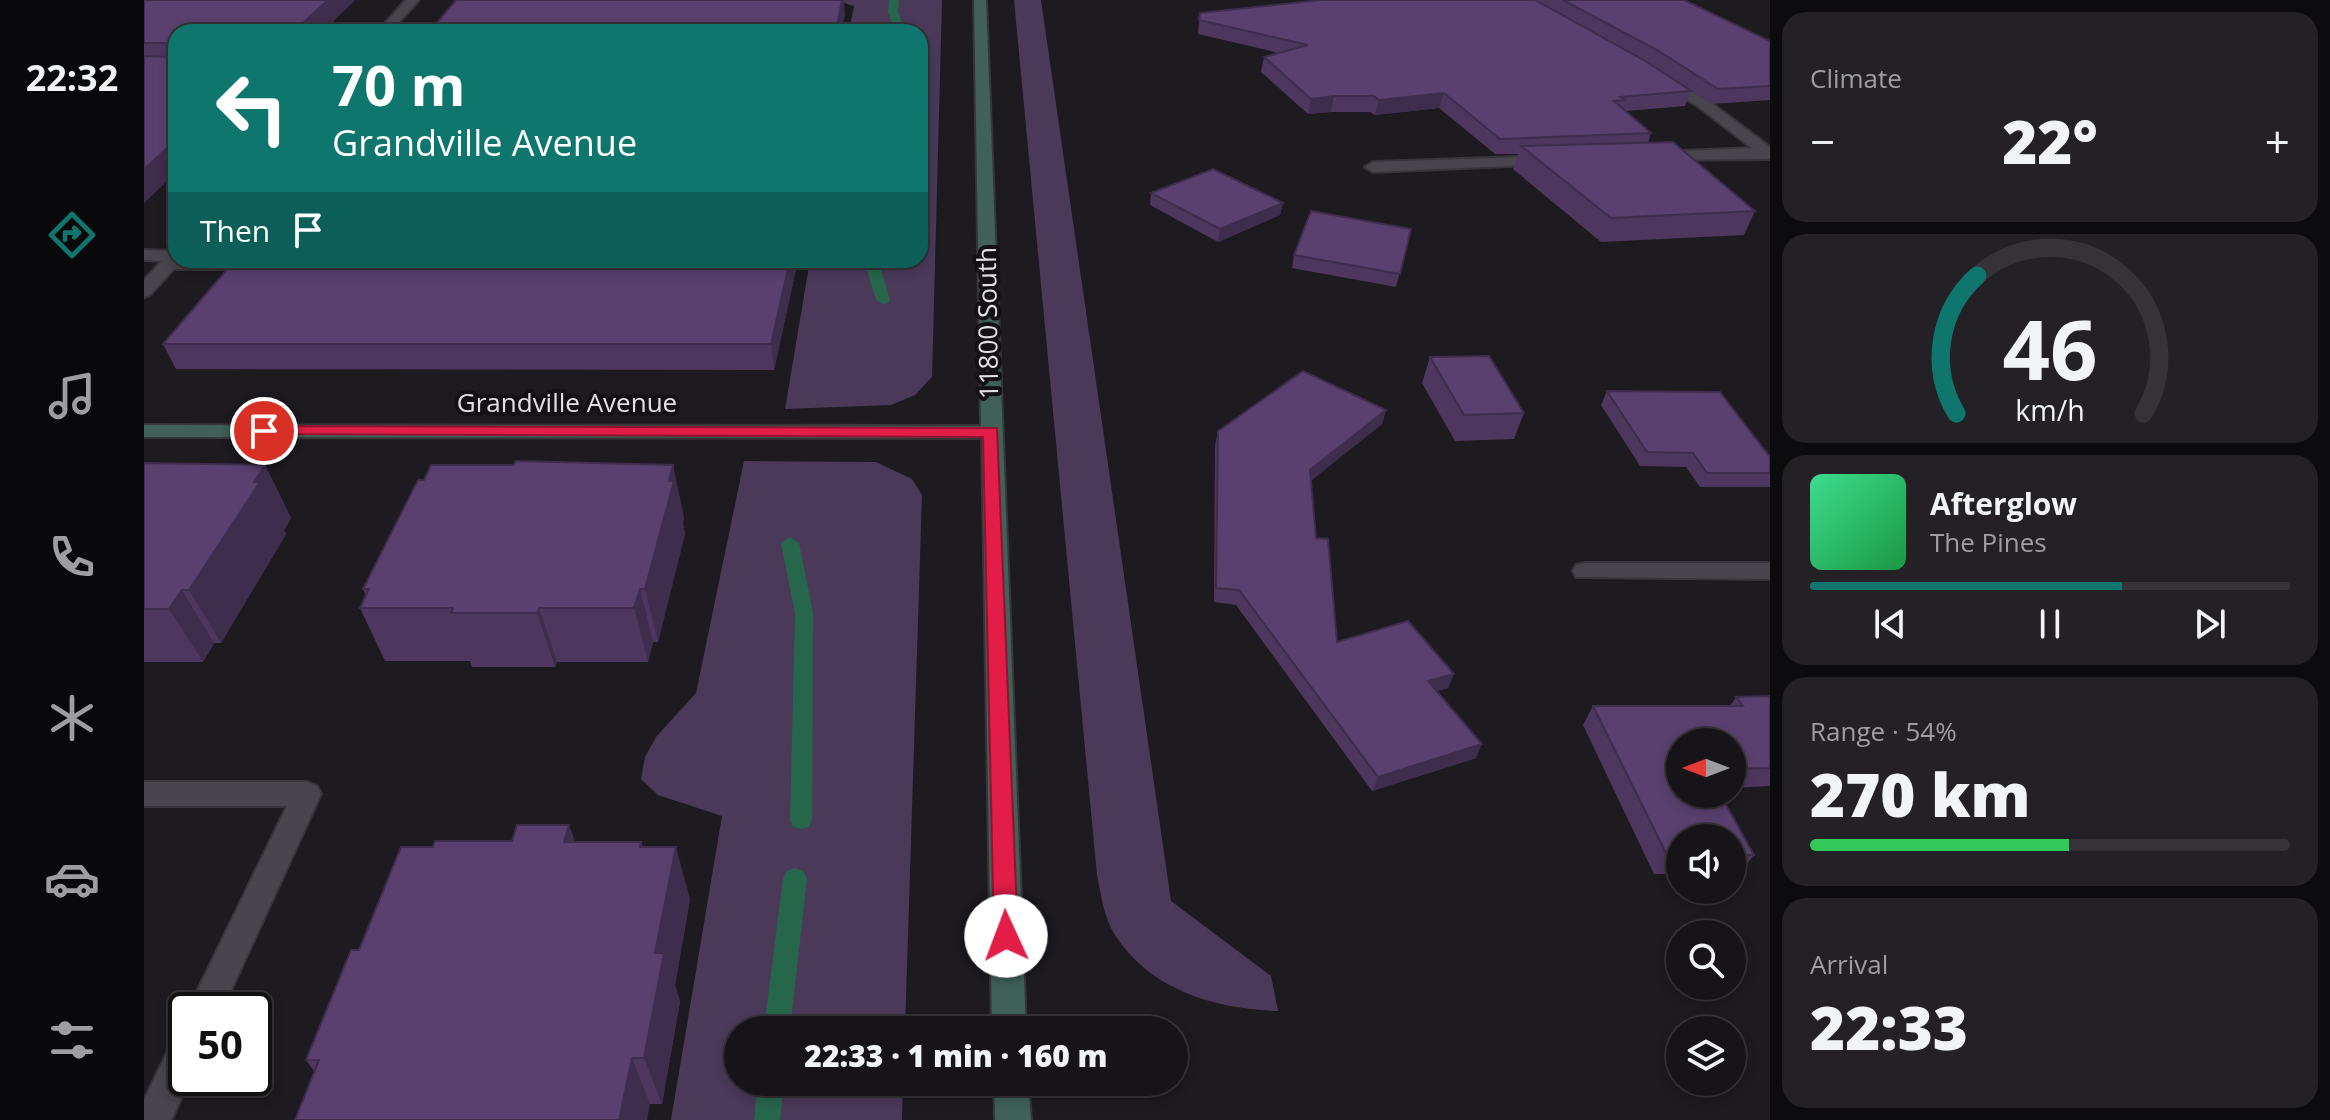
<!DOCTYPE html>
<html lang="en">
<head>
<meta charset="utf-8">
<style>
	:root { --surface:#161418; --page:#232125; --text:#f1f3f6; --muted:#9e9ea2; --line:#353337; --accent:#0f766e }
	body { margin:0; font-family:"Open Sans",sans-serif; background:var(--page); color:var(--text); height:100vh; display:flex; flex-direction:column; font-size:30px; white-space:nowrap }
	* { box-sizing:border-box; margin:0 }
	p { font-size:26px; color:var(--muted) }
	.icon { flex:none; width:44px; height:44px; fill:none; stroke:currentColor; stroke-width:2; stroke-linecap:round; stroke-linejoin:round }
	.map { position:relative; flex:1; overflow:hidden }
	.sheet { display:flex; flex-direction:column; gap:12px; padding:12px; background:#0c0b0d; width:560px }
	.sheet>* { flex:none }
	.banner { position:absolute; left:24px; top:24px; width:760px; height:244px; border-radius:24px; box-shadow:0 4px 12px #0003,0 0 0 2px var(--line); background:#0f766e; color:#fff; overflow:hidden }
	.needle { width:52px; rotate:270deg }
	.fabs { position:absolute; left:1522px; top:728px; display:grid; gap:16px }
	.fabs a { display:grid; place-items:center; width:80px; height:80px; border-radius:50%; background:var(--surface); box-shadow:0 4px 12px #0003,0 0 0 2px var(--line); font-size:40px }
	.speed { position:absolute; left:24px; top:992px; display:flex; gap:16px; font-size:40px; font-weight:700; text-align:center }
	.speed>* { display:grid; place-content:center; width:104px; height:104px; border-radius:50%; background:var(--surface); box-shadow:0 4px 12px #0003,0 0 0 2px var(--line); line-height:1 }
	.speed .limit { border:4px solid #111; border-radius:12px; background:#fff; color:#111 }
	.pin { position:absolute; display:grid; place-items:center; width:68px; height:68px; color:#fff; margin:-34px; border:4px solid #fff; border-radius:50%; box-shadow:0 2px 8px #0007 }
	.me { position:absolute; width:88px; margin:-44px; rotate:358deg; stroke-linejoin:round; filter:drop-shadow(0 0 6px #0008) }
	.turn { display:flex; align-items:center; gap:28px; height:168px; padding:0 32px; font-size:36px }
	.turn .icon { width:104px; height:104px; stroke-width:2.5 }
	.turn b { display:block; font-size:56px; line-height:68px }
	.then { display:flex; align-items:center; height:76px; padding:0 32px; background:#0003; gap:16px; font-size:30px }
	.big { font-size:60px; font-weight:800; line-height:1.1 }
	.sheet .card { flex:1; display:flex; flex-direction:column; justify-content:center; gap:12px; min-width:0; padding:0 28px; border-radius:24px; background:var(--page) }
	.sheet .dial { align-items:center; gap:0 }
	.dial svg { height:208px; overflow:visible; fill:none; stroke:var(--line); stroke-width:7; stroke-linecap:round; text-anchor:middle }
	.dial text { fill:var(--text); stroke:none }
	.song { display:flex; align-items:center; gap:24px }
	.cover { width:96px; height:96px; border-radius:12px; background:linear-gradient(135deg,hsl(150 70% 55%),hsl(140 70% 35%)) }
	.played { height:8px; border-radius:4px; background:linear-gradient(90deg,var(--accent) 65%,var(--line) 65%) }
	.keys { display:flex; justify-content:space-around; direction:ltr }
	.heat { display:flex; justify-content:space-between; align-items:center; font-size:44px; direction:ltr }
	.charge { height:12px; border-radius:6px; background:linear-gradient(90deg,#34c759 54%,var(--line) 0) }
	.trip { position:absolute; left:580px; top:1016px; width:464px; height:80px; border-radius:40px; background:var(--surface); box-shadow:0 4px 12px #0003,0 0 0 2px var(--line); font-weight:800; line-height:80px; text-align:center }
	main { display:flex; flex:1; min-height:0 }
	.tabs { display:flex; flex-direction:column; width:144px; justify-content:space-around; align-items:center; background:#09080a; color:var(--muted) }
	.tabs .icon { width:56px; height:56px }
	.tabs .on { color:var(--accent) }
	.tabs b { font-size:36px; color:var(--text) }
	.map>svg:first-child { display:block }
	.green { fill:#4b395a }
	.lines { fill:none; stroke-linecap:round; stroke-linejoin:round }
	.stream { fill:#26674c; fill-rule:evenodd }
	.lane-casing { stroke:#373539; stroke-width:4 }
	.street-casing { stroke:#373539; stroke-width:4 }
	.secondary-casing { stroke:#373539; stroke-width:4 }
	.lane { fill:#48454c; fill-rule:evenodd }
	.street { fill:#48454c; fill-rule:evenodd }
	.secondary { fill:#3f6158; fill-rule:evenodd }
	.wall { fill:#4d375f }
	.shaded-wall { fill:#3e2d4d }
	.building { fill:#59406e; stroke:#3e2d4d; stroke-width:2 }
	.route { fill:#e11d48; stroke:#92132f; stroke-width:2 }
	.labels { text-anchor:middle; stroke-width:8; stroke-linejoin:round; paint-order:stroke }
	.street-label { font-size:26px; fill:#e2e0e4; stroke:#131116 }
</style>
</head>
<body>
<main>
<nav class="tabs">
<b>22:32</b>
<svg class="icon on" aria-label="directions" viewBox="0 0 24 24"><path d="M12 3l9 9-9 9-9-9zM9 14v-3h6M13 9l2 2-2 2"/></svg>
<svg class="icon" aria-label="music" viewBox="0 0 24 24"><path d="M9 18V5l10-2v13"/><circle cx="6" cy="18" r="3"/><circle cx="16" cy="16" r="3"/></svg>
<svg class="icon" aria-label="phone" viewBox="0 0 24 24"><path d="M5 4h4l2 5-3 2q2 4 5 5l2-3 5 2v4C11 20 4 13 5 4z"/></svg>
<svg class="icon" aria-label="climate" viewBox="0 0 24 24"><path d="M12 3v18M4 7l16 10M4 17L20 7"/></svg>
<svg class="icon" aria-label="car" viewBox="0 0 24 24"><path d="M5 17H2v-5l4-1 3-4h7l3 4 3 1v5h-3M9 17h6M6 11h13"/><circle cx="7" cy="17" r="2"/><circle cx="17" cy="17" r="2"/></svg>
<svg class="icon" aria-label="filters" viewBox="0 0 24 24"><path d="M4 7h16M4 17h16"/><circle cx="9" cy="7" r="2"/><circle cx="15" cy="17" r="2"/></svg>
</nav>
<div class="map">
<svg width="1626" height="1120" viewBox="0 0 1626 1120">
	<rect width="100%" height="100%" fill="#1d1a20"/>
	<!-- green -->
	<g class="green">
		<polygon points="690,0 798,0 788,377 771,395 747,405 641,409 666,260 776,260 776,32 705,32 710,6"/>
		<path d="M870 0H897L1027 901 1127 976 1134 1011C1072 1009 1007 991 971 935 960 918 957 895 953 875Z"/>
		<polygon points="600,461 732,462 768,479 778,495 761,1030 594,1030 594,1082 759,1082 758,1120 527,1120 578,816 514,795 497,779 501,757 512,737 552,693"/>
	</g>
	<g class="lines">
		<!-- stream -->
		<g class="stream">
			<polygon points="745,0 755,0 754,12 761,32 751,32 744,12"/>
			<polygon points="720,260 734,260 746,300 744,303 739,304 732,300"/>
			<polygon points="646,537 655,543 669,613 668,820 665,827 657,829 649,827 646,820 651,613 637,543"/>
			<polygon points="651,868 659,871 663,878 646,1030 620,1030 639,878 643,871"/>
			<polygon points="614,1082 640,1082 636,1120 610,1120"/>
		</g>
		<!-- lane casing -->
		<g class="lane-casing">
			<g id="lane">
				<polygon points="0,250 32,251 32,260 123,260 127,264 118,269 25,269 19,268 18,261 0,260"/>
				<polygon points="0,782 163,782 173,786 177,794 78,1010 44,1010 143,806 0,806"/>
				<polygon points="42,1033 42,1078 47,1078 27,1120 0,1120 0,1100 30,1038"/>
			</g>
		</g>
		<!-- street casing -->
		<g class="street-casing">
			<g id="street">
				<polygon points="262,0 275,0 246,32 233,32"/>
				<polygon points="1520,76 1562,99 1626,147 1626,159 1509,160 1509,154 1514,152 1608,148 1552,105 1515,83 1515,77"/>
				<polygon points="1402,156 1410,161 1408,164 1229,172 1221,167 1229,162"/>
				<polygon points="32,251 32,260 38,260 6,295 0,297 0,280 26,252"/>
				<polygon points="1441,563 1626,563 1626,579 1432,577 1429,571 1432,565"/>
			</g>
		</g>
		<!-- secondary casing -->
		<g class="secondary-casing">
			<g id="secondary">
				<polygon points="830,0 842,0 882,1030 848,1030 838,438 0,437 0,425 837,426"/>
				<polygon points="850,1082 884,1082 887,1120 851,1120"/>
			</g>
		</g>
		<!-- lane -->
		<use href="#lane" class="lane"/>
		<!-- street -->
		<use href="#street" class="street"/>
		<!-- secondary -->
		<use href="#secondary" class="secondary"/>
	</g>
	<!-- wall -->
	<g class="wall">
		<polygon points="0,0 211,0 0,203"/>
		<polygon points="1177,0 1540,0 1626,41 1626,100 1567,104 1509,65 1547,91 1541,106 1482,111 1507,133 1504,143 1611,211 1600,235 1457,242 1369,169 1374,154 1351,154 1295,108 1231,115 1226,112 1187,112 1164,114 1117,72 1120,57 1135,53 1054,34 1056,13"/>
		<polygon points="1007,193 1139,203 1136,215 1074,242 1006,205"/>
		<polygon points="1267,229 1252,287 1148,268 1150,255"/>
		<polygon points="91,260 654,260 630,370 32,369 19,344"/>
		<polygon points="1286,357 1380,413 1370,439 1311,441 1278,383"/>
		<polygon points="1463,391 1626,457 1626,487 1556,487 1542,467 1496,466 1457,405"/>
		<polygon points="1242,410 1238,424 1167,480 1172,538 1193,642 1310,674 1304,688 1293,691 1332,758 1228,791 1092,605 1070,602 1071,445 1074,431"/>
		<polygon points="0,463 121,465 147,518 140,530 142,534 77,643 70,643 59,662 0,662"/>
		<polygon points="540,517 539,523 541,534 514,642 509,642 504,662 413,662 411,667 328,667 326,661 241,661 216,608 222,596 219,589"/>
		<polygon points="1626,696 1626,786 1588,788 1588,742 1536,742 1610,855 1595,874 1588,874 1588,838 1536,838 1536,874 1510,874 1439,725 1449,706 1586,706 1592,697"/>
		<polygon points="425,825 431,842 497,842 499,847 546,899 531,985 536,1002 518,1104 506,1104 170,1071 162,1060 215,950 289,847 368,841"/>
	</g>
	<!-- shaded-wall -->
	<g class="shaded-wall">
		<polygon points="184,0 211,0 178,32 149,32"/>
		<polygon points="698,0 700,0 701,15 697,32 692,32"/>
		<polygon points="1300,93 1295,108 1231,115 1235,100"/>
		<polygon points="1190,96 1187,112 1164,114 1167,99"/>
		<polygon points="32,140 32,172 0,203 0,169"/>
		<polygon points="1139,203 1136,215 1074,242 1076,229"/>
		<polygon points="646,260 654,260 630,370 627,344"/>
		<polygon points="1242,410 1238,424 1163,484 1166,470"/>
		<polygon points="121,465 147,518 140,530 142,534 77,643 45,590"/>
		<polygon points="529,465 540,517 539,523 541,534 514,642 501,589"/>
		<polygon points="496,589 509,642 504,662 490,608"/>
		<polygon points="38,590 70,643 59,662 25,609"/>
		<polygon points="395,608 413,662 411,667 393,613"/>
		<polygon points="1310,674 1304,688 1279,695 1284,681"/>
		<polygon points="1338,744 1332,758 1228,791 1234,777"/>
		<polygon points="425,825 444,877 420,842"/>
		<polygon points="532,847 546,899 531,985 536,1002 518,1104 500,1058 511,953"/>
		<polygon points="488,1058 506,1104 503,1120 475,1120"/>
	</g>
	<!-- building -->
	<g class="building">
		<polygon points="0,0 184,0 149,32 32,32 32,140 0,169 0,56 23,57 26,46 23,43 0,43"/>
		<polygon points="312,0 698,0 692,32 285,32"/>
		<polygon points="1177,0 1391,0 1503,62 1547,91 1476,97 1481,100 1470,101 1507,133 1356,139 1300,93 1235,100 1230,96 1190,96 1167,99 1120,57 1164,45 1055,20 1056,13"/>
		<polygon points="1419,0 1540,0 1626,41 1626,86 1574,89 1515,51"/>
		<polygon points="1529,142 1611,211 1467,218 1377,146"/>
		<polygon points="1069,169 1139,203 1076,229 1007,193"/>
		<polygon points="1167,211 1267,229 1256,274 1150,255"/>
		<polygon points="91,260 646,260 627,344 19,344"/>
		<polygon points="1345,356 1380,413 1320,415 1286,357"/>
		<polygon points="1159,371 1242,410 1166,470 1172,538 1184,539 1193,642 1264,621 1310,674 1284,681 1338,744 1234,777 1095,590 1072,588 1074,431"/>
		<polygon points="1463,391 1576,392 1626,457 1626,473 1563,473 1549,453 1503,452"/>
		<polygon points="372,461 529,465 525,481 530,481 501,589 496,589 490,608 395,608 393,613 307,613 309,608 216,608 225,589 219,589 274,480 280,480 287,465 370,465"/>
		<polygon points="0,463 121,465 110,482 116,482 45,590 38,590 25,609 0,609"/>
		<polygon points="1626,696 1626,768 1588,769 1588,742 1536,742 1536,794 1576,794 1610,855 1588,855 1588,838 1536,838 1536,855 1523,855 1449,706 1599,706 1592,697"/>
		<polygon points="373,825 425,825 420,842 497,842 496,847 532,847 511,953 520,953 500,1058 488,1058 475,1120 151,1120 175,1060 162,1060 207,950 215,950 257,847 289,847 291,841 368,841"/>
	</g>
	<!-- route -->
	<polygon class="route" points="120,426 853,428 874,936 871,943 862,947 854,943 850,936 839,437 114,434 114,427"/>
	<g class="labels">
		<!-- street labels -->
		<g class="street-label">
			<text transform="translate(844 323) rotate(-91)" y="9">11800 South</text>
			<text x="423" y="412">Grandville Avenue</text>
		</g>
	</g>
</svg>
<div class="fabs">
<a><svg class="needle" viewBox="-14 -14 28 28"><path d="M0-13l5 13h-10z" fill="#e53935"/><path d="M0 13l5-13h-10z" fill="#9e9ea2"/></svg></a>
<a><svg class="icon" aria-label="sound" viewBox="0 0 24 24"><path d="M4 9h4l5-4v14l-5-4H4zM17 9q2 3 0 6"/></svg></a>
<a><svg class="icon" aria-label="search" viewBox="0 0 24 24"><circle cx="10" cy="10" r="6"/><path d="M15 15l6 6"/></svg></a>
<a><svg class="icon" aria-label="layers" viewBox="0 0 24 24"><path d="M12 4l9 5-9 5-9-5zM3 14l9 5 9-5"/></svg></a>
</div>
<div class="speed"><div class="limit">50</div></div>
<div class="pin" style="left:120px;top:431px;background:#d93025"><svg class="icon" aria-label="arrive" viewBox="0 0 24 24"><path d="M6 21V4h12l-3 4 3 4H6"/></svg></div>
<svg class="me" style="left:862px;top:936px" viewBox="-20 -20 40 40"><circle r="19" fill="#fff"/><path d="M0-13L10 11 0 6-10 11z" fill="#e11d48"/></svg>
<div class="trip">22:33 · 1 min · 160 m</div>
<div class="banner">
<div class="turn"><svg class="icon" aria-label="left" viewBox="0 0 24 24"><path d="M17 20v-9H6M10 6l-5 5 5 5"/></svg><div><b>70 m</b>Grandville Avenue</div></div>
<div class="then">Then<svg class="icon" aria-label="arrive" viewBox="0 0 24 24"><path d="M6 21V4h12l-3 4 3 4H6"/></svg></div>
</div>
</div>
<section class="sheet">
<div class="card"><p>Climate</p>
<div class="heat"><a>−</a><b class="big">22°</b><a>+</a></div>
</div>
<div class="card dial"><svg viewBox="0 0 100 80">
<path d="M14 69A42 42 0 1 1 86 69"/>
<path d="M14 69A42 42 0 0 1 22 16" stroke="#0f766e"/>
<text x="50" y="56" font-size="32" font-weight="700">46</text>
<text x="50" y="72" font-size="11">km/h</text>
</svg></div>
<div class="card">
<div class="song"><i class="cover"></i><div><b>Afterglow</b><p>The Pines</p></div></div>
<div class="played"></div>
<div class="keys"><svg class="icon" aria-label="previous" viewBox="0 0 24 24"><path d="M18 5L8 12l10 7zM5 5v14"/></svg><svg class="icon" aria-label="pause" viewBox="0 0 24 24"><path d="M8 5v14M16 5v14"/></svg><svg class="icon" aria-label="next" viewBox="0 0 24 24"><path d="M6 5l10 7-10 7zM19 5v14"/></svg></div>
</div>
<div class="card"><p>Range · 54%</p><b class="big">270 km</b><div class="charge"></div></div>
<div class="card"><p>Arrival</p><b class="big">22:33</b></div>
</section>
</main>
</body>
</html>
